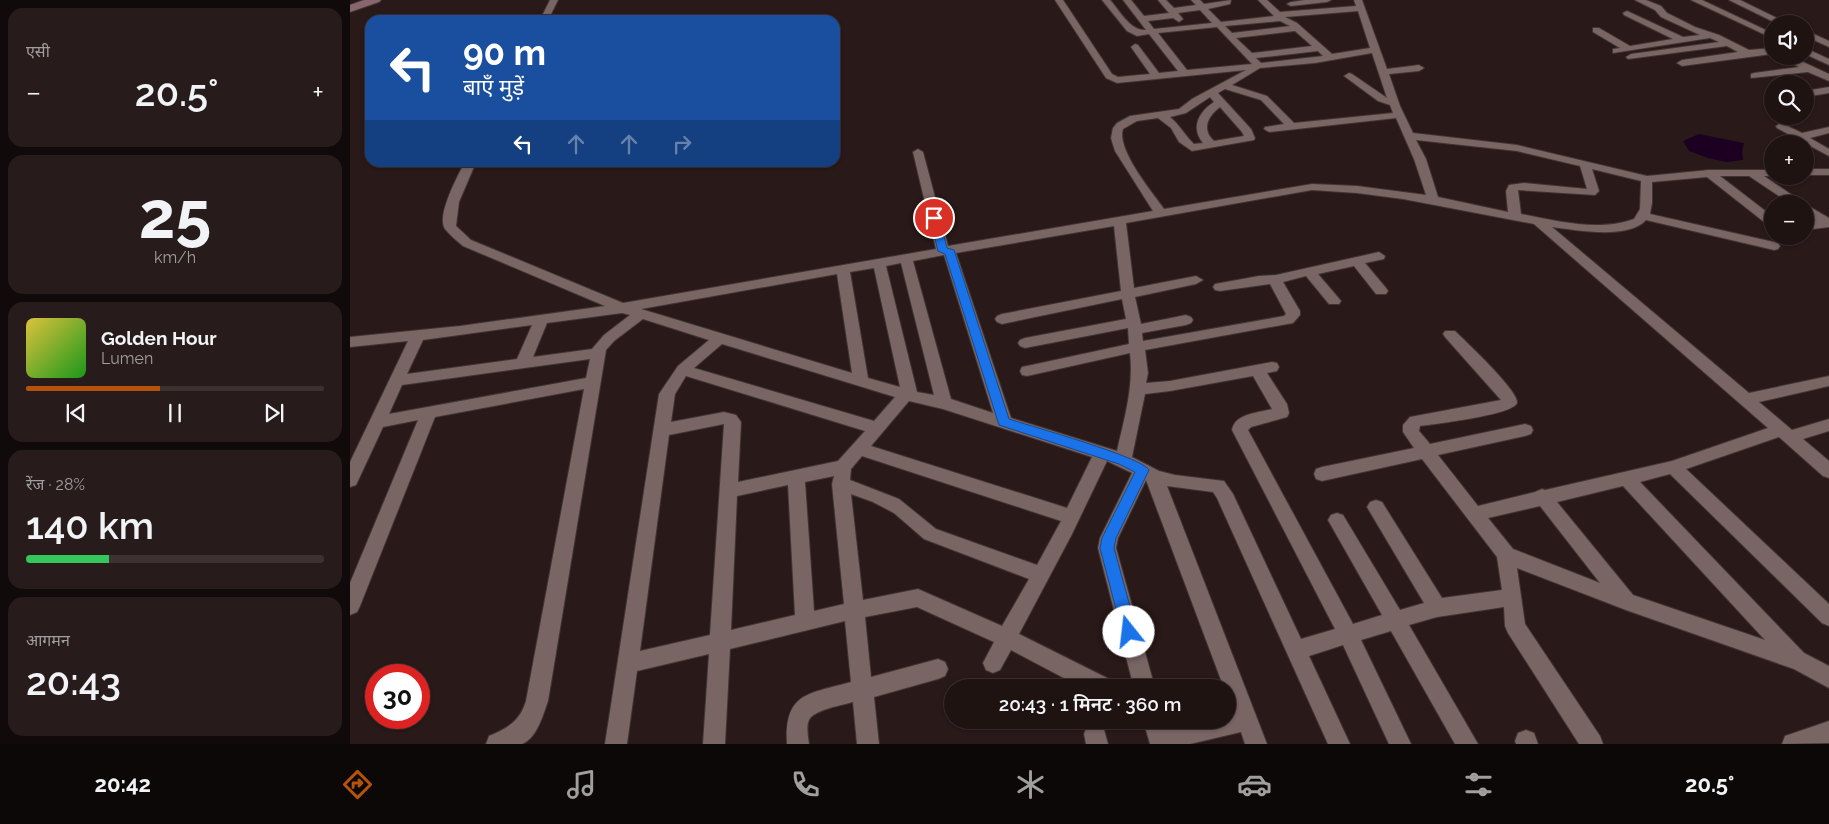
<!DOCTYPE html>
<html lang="hi">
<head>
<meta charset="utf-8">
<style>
	:root { --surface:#1f1312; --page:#271c1b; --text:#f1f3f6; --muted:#a19e9f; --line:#3c3232; --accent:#b45309 }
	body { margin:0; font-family:Raleway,"Noto Sans Devanagari",sans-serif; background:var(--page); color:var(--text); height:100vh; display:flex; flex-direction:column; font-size:19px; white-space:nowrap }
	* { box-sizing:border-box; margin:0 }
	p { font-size:16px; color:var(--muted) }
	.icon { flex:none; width:28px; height:28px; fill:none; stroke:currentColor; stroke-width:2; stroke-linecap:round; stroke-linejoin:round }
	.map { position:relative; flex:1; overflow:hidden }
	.details { display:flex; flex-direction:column; gap:8px; padding:8px; background:#110a0a; width:350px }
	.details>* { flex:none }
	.hud { position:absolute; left:15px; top:15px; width:475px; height:152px; border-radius:15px; box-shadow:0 1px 4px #0004,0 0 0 1px var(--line); background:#1a4fa0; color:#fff; overflow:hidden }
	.tools { position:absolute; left:1414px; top:15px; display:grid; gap:10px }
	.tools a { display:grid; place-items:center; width:50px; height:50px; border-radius:50%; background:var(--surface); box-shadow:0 1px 4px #0004,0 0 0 1px var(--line); font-size:25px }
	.speed { position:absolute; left:15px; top:664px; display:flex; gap:10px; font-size:25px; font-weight:700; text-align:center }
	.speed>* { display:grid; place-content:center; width:65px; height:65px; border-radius:50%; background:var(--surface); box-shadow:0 1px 4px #0004,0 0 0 1px var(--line); line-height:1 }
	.speed .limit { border:8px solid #d22; background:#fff; color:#111 }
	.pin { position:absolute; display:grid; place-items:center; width:42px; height:42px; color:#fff; margin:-21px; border:2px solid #fff; border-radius:50%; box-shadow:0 1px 5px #0007 }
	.me { position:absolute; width:55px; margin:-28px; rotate:344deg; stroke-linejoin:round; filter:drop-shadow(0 0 4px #0008) }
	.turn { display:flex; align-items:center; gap:18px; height:105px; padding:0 15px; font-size:22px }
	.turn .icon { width:65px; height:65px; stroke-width:2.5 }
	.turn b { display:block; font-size:35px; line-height:42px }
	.lanes { display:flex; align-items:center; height:48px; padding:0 15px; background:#0003; justify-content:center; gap:25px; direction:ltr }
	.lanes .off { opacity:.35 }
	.big { font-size:38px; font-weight:600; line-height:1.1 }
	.details .tile { flex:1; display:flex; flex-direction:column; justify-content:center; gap:8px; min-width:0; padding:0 18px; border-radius:15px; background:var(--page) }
	.details .dial { align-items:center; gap:0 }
	.dial b { font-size:65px; line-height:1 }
	.song { display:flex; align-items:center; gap:15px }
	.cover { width:60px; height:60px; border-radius:8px; background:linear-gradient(135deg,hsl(50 70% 55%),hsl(120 70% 35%)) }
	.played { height:5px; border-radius:2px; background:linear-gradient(90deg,var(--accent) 45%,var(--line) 45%) }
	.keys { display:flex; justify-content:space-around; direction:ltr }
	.heat { display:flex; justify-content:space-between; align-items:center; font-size:28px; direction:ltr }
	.charge { height:8px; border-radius:4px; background:linear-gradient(90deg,#34c759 28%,var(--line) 0) }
	.trip { position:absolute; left:594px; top:679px; width:292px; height:50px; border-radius:25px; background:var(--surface); box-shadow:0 1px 4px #0004,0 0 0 1px var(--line); font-weight:600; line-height:50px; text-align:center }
	.dock { display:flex; height:80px; justify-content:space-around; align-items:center; background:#0c0807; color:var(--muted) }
	.dock .icon { width:35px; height:35px }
	.dock .on { color:var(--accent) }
	.dock b { font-size:22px; color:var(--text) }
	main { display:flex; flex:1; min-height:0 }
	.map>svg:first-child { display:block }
	.water { fill:#1d0021 }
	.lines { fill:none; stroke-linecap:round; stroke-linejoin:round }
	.minor-casing { stroke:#413534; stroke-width:2 }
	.secondary-casing { stroke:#413534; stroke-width:2 }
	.minor { fill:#786564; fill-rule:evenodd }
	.secondary { fill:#89656e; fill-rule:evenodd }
	.route { fill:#1a73e8; stroke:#114b97 }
</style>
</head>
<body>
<main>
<section class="details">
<div class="tile"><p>एसी</p>
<div class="heat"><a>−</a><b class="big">20.5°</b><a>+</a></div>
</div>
<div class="tile dial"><b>25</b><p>km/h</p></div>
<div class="tile">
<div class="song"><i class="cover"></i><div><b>Golden Hour</b><p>Lumen</p></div></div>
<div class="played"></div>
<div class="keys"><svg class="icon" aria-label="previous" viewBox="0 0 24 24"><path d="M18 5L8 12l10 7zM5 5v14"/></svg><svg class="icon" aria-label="pause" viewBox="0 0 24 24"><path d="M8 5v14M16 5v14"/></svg><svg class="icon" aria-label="next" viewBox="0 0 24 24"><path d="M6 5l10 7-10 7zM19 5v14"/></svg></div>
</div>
<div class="tile"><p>रेंज · 28%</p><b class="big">140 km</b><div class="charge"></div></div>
<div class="tile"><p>आगमन</p><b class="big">20:43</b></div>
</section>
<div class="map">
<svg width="1479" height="744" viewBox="0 0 1479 744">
	<rect width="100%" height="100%" fill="#291918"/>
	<!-- water -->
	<polygon class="water" points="1349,134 1394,143 1392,151 1393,160 1377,162 1358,158 1339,151 1333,141"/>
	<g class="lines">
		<!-- minor casing -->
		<g class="minor-casing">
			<g id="minor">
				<polygon points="200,0 208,0 198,20 190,20"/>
				<path d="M705 0H713L762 74 768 77 800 74 781 47 785 44 788 45 809 73 828 71 799 34 787 36 777 31 752 0H760C770 11 780 31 796 30L773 0H781L794 16 819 13 808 0H816L824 8 846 5 841 0H850L854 4 881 0 880 4 858 9 871 22 924 16 908 0H917L930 12 1006 6 1004 0H1012L1037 69 1069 65 1074 68 1069 71 1039 74 1050 106 1063 133 1167 145 1297 176 1359 170H1422L1423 176H1414L1455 204H1441L1399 176H1370L1422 216V226L1418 225 1357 177 1302 182V203L1300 214 1428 243 1430 246 1428 249 1424 250 1296 220C1278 240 1226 230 1202 227L1399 393 1479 376V386L1409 402 1442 430 1479 419V431L1453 439 1479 461V478L1473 476 1429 437 1336 469 1479 604V626L1472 623 1320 474 1290 482 1454 653 1479 666V688L1444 669 1276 610 1167 568 1175 624 1250 736 1253 744H1229L1158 633 1155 626 1154 607 1087 617 1059 625 1128 744H1105L1041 631 1011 640 1061 744H1039L993 645 959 656 1000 744H978L867 498 863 492 817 486 917 744H895L891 732 840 744H800L793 720H815L817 727 849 720H878V714L883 712 878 697V688H874L796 480 768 538 766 548 805 688H784L748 548 750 538 782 473 757 461 722 534 669 634 763 681 766 688H733L661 650 650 670 643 673 636 670 633 663 644 642 567 607 515 617 521 677 588 659 595 662 598 669 595 676 588 679 524 697 529 744H507L503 702C493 705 463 710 459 720 456 726 458 737 459 744H437C434 692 459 694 501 682L495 621 380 649 375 744H353L359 654 287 671 277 744H255L309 394 328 366 359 340 293 319 264 341 256 350 198 701C193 715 187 738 172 744 162 744 146 744 136 744L139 736C158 728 170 721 176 701L234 389 85 417 10 606 7 612 0 615V583L68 420 33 427 6 485 0 487V462L58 341 0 347V337L110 326 255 306 113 246C107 241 100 235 95 229 86 216 108 175 115 162H126L109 202 106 226 121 240 273 303 586 249 563 152 568 149 573 152 598 246 803 211 765 151 761 138 763 128 767 123 780 116 829 109 842 99 896 70 767 83 756 78ZM850 10 862 23 804 29 798 21 823 18 829 22 833 19 828 13ZM1008 11 1020 48 982 54 947 23 935 17ZM930 21 940 26 882 33 875 26ZM867 27 902 64 837 70 808 33ZM945 31 962 46 902 53 886 38ZM968 51 973 56 911 63 906 58ZM1022 53 1037 98 1002 74 999 73 994 76 1028 101 1040 105 1043 113 944 123 917 96 882 85 910 68 965 63ZM875 89 911 100 934 124 915 127 914 129 919 132 1046 118 1064 159 1076 195 1007 186 962 184 814 209C802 192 766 149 773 129L787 121 808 118 821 128 829 142 842 151 904 140 905 138 901 129 868 93ZM860 97 864 102C849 112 840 127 853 143L844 144C835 136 830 125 820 117L836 113ZM870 107 892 132 894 136 864 141C851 129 858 116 870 107ZM1066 140 1167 151 1230 166 1237 189 1174 183 1159 185 1156 191 1158 212 1088 197 1076 159ZM1242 169 1291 181 1290 209 1284 219C1249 232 1206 221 1171 214L1168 190 1245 195 1249 191ZM962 190 1007 193 1053 199 1184 224 1418 428 1322 461 1195 490 1192 489 1185 492 1128 506 1088 455 1175 436 1181 434 1183 430 1181 426 1175 424 1080 444 1069 431 1070 426C1085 424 1163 415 1167 403 1170 392 1115 341 1105 331H1095L1093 334 1095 337 1151 400 1060 417 1053 425V432L1064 448 972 467 966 469 964 474 966 479 972 481 1072 459 1147 557 1152 590 1092 598 1032 502 1026 500 1020 502 1017 507 1074 603 1050 610 993 515 987 513 981 515 978 520 1032 615 1003 624 898 430 901 427 937 417 939 413 937 404 917 373 927 371 929 367 927 363 922 362 820 381 796 383 798 373 795 350 943 323 950 315V311L933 282 956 276 979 304H989L991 301 968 274 1004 266 1026 294H1036L1038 291 1036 288 1015 263 1034 259 1035 256 1029 252 926 275 909 276 865 284 863 287 865 290 870 291 920 284 936 314 934 316 793 341 792 333 836 325 841 323 843 320 841 317 836 315 791 324 785 297 846 284 853 280 846 276 784 288 776 223ZM764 226 771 291 652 314 647 316 645 319 647 322 652 324 772 299 776 319 675 338 670 340 668 343 670 346 675 348 778 328 779 344 677 366 672 367 670 371 672 375 677 376 780 353C784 387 774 419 767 451L661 418 606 253ZM594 255 643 413 601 399 563 261ZM551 263 584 395 567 392 536 266ZM524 268 550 387 518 378 500 272ZM487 274 502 373 291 309ZM272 313 280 315 254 335 242 349 183 357 197 323ZM182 325 167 359 57 374 73 340ZM372 344 545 397 524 421 344 368ZM240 359 236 378 39 414 52 385ZM336 376 515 431 488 461 388 482 391 422 386 415 374 412 321 422 325 394ZM903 376 922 409C908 413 885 413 882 430L985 629 951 639 883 494 874 481 825 475 809 471 782 457 795 394 820 391ZM559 401 593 409 742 457 717 508 521 446ZM374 424 360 635 290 651 319 435ZM512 456 711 521 687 565 586 529 549 499 500 480 501 469ZM484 476 482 484 494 604 464 611 455 482ZM438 485 445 615 381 630 387 496ZM1273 486 1415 640 1283 595 1207 502ZM501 494 523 502 544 513 574 539 679 579 652 626 568 589 513 600ZM1190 506 1250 583 1163 549 1138 518Z"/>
				<polygon points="955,0 981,0 977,2 941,6 937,4 941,2"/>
				<polygon points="1285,0 1296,0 1311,6 1317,13 1345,27 1369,35 1399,50 1422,48 1422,54 1332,66 1327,63 1332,60 1388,52 1377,46 1278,59 1276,57 1281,54 1369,42 1360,38 1263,53 1263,49 1270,48 1243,32 1243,28 1249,28 1280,46 1323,39 1274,15 1273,13 1277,11 1333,37 1350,35 1311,17 1305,10"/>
				<polygon points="1341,0 1352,0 1422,33 1422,38"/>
				<polygon points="1379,0 1390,0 1439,24 1428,24"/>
				<polygon points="1455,30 1479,41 1479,47 1455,36"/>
				<polygon points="1455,48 1479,59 1479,65 1455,54"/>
				<polygon points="1428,56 1440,56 1479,74 1479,81 1458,72 1401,78 1401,74 1404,73 1449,67"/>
				<polygon points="1479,87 1479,93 1455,97 1455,91"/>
				<polygon points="1431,123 1452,133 1479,127 1479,133 1460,138 1479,149 1479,156 1427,128 1426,126"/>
				<rect x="1455" y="169" width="24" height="6"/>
				<polygon points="1455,204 1479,218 1479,227 1455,230 1455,222 1466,220 1455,213"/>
				<polygon points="1479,721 1479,743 1432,744 1435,736"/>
				<polygon points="745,723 753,726 758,744 736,744 734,734 737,726"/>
				<polygon points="1176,730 1184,733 1188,744 1166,744 1165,741 1168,733"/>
			</g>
		</g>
		<!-- secondary casing -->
		<g class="secondary-casing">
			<polygon id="secondary" points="14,0 31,0 29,2 0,12 0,5"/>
		</g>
		<!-- minor -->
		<use href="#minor" class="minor"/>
		<!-- secondary -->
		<use href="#secondary" class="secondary"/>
	</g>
	<!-- route -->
	<path class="route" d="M584 215 589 218 597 248 604 250 659 419C680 426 792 457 799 470L766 538 764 548 787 632 785 637 779 639 774 637 772 632 750 548 752 538 785 472 769 464 649 425 595 254 588 251 580 218Z"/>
</svg>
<div class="tools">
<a><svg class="icon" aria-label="sound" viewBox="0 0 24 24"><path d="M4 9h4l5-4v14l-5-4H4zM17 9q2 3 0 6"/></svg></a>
<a><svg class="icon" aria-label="search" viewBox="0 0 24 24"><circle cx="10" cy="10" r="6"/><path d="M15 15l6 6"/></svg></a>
<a>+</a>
<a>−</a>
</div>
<div class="speed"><div class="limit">30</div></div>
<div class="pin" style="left:584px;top:218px;background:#d93025"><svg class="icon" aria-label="arrive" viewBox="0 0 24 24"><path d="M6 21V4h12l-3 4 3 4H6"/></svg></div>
<svg class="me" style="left:779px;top:632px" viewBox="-20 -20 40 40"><circle r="19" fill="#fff"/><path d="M0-13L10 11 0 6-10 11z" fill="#1a73e8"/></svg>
<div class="trip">20:43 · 1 मिनट · 360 m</div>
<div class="hud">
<div class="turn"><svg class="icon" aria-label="left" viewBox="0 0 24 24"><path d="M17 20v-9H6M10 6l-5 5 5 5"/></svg><div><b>90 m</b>बाएँ मुड़ें</div></div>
<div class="lanes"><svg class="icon" aria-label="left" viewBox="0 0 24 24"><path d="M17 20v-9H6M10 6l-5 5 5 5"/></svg><svg class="icon off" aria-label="ahead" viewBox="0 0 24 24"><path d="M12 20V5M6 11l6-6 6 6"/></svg><svg class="icon off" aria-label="ahead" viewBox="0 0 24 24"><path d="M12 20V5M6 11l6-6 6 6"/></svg><svg class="icon off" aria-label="right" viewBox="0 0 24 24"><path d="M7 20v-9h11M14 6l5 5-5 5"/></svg></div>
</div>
</div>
</main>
<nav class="dock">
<b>20:42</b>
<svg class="icon on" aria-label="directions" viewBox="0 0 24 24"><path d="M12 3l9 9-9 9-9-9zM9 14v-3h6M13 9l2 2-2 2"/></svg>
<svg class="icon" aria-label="music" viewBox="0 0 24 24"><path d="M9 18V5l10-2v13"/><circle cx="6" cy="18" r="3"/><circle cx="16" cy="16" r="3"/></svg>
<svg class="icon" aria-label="phone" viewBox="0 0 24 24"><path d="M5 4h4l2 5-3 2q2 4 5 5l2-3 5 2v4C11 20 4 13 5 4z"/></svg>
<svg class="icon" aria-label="climate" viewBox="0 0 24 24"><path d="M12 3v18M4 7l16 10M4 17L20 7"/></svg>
<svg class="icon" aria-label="car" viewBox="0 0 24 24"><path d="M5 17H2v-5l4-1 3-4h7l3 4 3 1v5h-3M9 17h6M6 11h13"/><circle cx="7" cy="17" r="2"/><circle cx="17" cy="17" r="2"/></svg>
<svg class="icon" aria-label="filters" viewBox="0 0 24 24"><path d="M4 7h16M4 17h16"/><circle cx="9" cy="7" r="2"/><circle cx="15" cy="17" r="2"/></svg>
<b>20.5°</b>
</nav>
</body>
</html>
